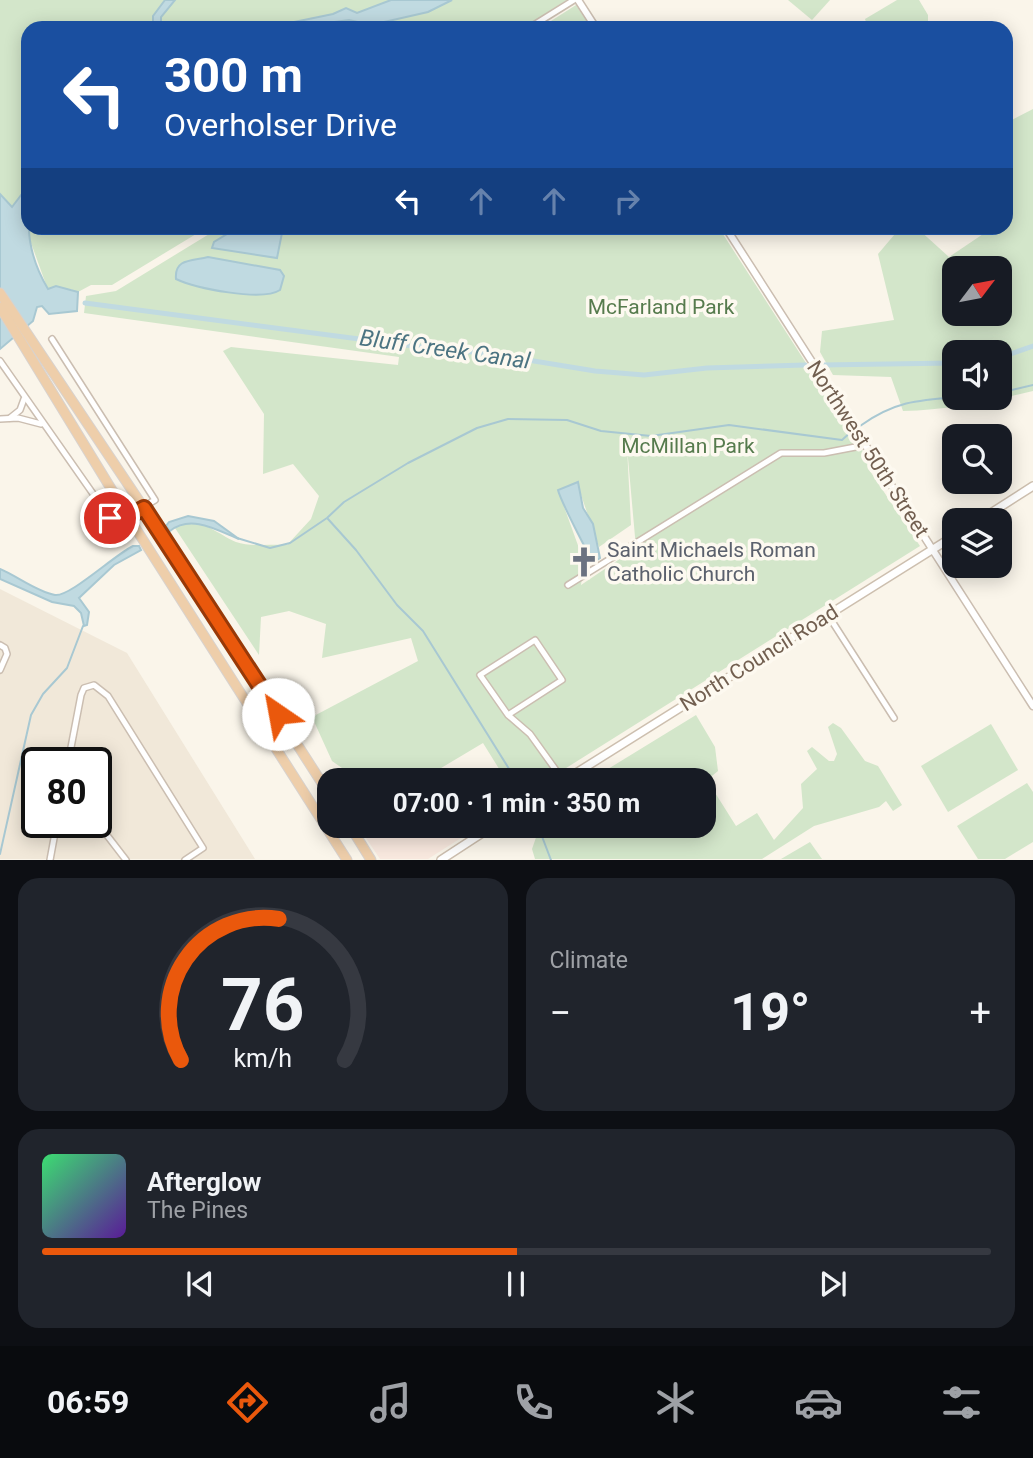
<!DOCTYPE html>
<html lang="en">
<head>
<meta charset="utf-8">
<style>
	:root { --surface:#171b24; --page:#20242c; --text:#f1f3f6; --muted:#9ea1a6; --line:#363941; --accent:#ea580c }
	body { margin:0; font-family:Roboto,sans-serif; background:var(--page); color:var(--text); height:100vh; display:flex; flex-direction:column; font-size:26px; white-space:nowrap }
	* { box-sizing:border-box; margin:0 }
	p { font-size:23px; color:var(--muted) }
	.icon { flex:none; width:38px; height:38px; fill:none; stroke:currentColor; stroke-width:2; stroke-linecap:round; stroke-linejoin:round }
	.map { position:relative; height:860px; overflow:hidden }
	.side { display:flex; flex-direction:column; gap:18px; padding:18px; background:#0d0f14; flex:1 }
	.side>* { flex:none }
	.hud { position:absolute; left:21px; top:21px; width:992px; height:214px; border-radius:21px; box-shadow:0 4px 18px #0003; background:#1a4fa0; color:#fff; overflow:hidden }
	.needle { width:46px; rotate:58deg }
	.tools { position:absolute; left:942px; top:256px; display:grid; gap:14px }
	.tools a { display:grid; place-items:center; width:70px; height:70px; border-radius:14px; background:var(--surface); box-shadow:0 4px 18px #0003; font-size:35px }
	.speed { position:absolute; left:21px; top:747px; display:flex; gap:14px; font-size:35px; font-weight:700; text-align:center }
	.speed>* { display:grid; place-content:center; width:91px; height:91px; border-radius:50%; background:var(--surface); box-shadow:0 4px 18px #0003; line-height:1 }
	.speed .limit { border:4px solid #111; border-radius:10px; background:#fff; color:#111 }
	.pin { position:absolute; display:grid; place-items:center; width:60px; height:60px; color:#fff; margin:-30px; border:4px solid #fff; border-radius:50%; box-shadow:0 2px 7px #0007 }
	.me { position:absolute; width:77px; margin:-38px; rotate:327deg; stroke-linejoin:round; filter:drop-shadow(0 0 5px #0008) }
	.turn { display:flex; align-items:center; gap:24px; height:147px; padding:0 28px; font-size:32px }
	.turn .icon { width:91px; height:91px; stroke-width:2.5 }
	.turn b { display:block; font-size:49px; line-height:60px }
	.lanes { display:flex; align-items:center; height:66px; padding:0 28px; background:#0003; justify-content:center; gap:35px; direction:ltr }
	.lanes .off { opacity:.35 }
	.big { font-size:52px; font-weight:700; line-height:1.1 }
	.side .card { flex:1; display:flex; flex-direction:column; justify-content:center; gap:10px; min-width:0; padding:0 24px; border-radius:21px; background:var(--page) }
	.side .dial { align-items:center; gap:0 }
	.dial svg { height:182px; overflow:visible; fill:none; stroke:var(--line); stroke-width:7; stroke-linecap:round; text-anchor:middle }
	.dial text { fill:var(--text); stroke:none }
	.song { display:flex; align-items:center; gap:21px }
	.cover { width:84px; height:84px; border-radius:10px; background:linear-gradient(135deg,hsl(140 70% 55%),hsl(270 70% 35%)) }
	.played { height:7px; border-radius:4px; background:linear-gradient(90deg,var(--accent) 50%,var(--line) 50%) }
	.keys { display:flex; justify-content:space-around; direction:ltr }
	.heat { display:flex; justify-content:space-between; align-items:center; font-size:38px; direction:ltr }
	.side .tiles { flex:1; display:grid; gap:18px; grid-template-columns:1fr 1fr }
	.card:last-child { grid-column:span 2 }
	.trip { position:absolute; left:317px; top:768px; width:399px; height:70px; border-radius:21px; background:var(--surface); box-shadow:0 4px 18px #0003; font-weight:700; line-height:70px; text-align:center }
	.menu { display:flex; height:112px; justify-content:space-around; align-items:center; background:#090b0e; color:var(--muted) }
	.menu .icon { width:49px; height:49px }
	.menu .active { color:var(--accent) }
	.menu b { font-size:32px; color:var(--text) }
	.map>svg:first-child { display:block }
	.residential { fill:#f1e8d9; fill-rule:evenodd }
	.commercial { fill:#f9e9df }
	.green { fill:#d3e6ca; fill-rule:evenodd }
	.water { fill:#c0dae1; stroke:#a8c8d2; stroke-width:2 }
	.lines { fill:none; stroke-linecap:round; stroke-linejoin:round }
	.stream { stroke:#a8c8d2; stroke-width:2 }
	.canal { stroke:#c0dae1; stroke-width:5 }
	.minor-casing { stroke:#cbbeb1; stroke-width:8 }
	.tertiary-casing { stroke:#cbbeb1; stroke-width:9 }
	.secondary-casing { stroke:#cdbfaf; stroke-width:10 }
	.trunk-casing { stroke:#d8d2ce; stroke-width:11 }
	.minor { stroke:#fff; stroke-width:5 }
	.tertiary { stroke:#fff; stroke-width:6 }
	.secondary { stroke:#fff; stroke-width:7 }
	.trunk { stroke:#eeceaa; stroke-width:9 }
	.route-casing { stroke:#983908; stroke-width:18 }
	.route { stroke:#ea580c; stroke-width:12 }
	.labels { text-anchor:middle; stroke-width:7; stroke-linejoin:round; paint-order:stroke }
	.park-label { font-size:21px; fill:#567b4d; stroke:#fdf9f0 }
	.street-label { font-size:21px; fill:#725f50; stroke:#fdf9f0 }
	.worship-label { font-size:21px; fill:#5b616d; stroke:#fdf9f0; text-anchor:start }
	.water-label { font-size:23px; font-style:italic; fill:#4c7482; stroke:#fdf9f0 }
</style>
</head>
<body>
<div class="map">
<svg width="1033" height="860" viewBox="0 0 1033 860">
	<rect width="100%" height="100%" fill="#faf5ea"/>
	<!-- residential -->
	<path class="residential" d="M0 589 127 653 255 859H0ZM37 763H96V822H37Z"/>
	<!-- commercial -->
	<polygon class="commercial" points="358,826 454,826 461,838 428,859 380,859"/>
	<!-- green -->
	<g class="green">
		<polygon points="0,0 567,0 523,28 28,28 28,228 206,228 112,285 91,285 78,292 70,289 48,290 26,229 0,194"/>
		<polygon points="788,0 830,0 812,20"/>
		<polygon points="897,0 919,0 928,15 928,28 868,28 865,19"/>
		<polygon points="576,5 591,28 540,28"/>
		<path d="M1033 109V391C990 401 947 410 903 411L891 377 833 375 820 352 822 331 894 320 878 254 900 228H917L949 257 992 228H1006V123ZM954 268H999V313H954ZM954 352H999V397H954Z"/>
		<path d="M219 228H719L875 470 870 471 920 546 547 780H506L483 743 421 780H359L332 761 312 717 418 661 411 638 322 658 326 624 289 611 261 617 259 655 175 528C192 510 220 536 236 542 250 547 272 544 287 545L311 519 319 496 293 464 263 474 264 414 223 351 231 347 398 365 399 357 84 313 86 296 116 291ZM627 447 636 548 581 585 584 562 558 490 581 495 599 547 631 525Z"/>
		<polygon points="696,715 715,747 718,771 707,780 736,826 757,813 774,840 803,808 801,784 817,769 807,751 812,747 829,761 834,761 837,754 828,727 833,723 841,728 865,761 878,766 902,805 893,811 886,801 879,807 814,826 762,859 535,859 532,849 540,826 704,826 704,780 590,780"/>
		<polygon points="991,724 1018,770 948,812 921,766"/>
		<polygon points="1027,783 1033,792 1033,842 1005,859 978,859 957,826"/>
		<polygon points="810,842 822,859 781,859"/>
	</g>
	<!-- water -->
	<g class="water">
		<polygon points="165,0 175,0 161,17 161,28 153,28 153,16"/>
		<polygon points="391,0 452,0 428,12 371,25 349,20 290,28 265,28 333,14 346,8 357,13"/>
		<path d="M28 186C28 227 26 252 48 289L56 286 78 292 77 311 49 314 42 306 37 307 33 321 0 349V194L12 207Z"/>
		<polygon points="237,228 283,228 277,258 212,248 214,242"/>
		<path d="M208 257 280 270 284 276 280 290C262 302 195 288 176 279 174 258 193 261 208 257Z"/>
		<path d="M578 482 583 508 593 524 600 558 594 562C589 557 560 499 558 490Z"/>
		<path d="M188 516 214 521 239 539C217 530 191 514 170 531L166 526 169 522Z"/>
		<path d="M133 546H139L141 550 114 565 79 598 89 612 87 625 84 626 81 613 74 606 52 602 0 579V569C17 576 37 592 55 595 70 597 113 556 133 546Z"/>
	</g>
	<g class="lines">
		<!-- stream -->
		<g class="stream">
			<polyline points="999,393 1033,385"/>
			<path d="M860 426C895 401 918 400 960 397"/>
			<polyline points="328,519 356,550 397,605 423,631 516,780"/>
			<polyline points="237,538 270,548 290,543 327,518 344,502 408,463 477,428 508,419 567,420 601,431 651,436 729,425 842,440 852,431"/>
			<polyline points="538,826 551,860"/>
			<polyline points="0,854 31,715 43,694 67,668 83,626"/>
		</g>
		<!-- canal -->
		<g class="canal">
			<polyline points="85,303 413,346 491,354 595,371 644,375 707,368 805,365"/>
			<polyline points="999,358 1033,346"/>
			<polyline points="821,365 954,363"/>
		</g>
		<!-- minor casing -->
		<g class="minor-casing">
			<g id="minor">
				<polyline points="529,28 574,0"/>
				<polyline points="0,361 110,518 118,522 155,500 52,339"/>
				<polyline points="10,418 20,410 24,399"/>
				<polyline points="0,419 18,418 41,424"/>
				<polyline points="568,585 781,453 824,453 866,445"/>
				<polyline points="828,615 894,718"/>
				<polyline points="0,645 5,648 7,654 0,670"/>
				<polyline points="508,715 562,680 535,640 480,675 508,715 530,734 563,780"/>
				<polyline points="68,763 81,695 84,688 94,685 108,696 203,848 185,860"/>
				<polyline points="96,821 126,860"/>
				<polyline points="50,860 57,822"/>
			</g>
		</g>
		<!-- tertiary casing -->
		<g class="tertiary-casing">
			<g id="tertiary">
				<polyline points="578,0 596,28"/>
				<polyline points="726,228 1033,706"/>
			</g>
		</g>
		<!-- secondary casing -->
		<g class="secondary-casing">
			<g id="secondary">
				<polyline points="980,520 1033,486"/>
				<polyline points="565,780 954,536"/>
				<polyline points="441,860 493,826"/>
			</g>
		</g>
		<!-- trunk casing -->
		<g class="trunk-casing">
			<g id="trunk">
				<polyline points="0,293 180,562 329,794"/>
				<polyline points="0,307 129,518 347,860"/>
				<polyline points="350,826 371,860"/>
			</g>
		</g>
		<!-- minor -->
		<use href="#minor" class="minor"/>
		<!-- tertiary -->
		<use href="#tertiary" class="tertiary"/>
		<!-- secondary -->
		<use href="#secondary" class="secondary"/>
		<!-- trunk -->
		<use href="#trunk" class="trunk"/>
	</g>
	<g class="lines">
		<!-- route casing -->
		<g class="route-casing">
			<polyline id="route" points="110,518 118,522 144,508 278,714"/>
		</g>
		<!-- route -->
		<use href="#route" class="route"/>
	</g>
	<!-- icons -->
	<defs>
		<g id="church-bare" transform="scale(2.415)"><path d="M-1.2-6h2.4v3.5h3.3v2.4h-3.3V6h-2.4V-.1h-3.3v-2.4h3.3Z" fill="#6b7280" stroke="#fdf9f0" stroke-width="2.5" paint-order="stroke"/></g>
	</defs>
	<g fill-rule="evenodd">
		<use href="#church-bare" x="584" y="562"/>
	</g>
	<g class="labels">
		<!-- park labels -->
		<g class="park-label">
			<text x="661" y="314">McFarland Park</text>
			<text x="688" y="453">McMillan Park</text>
		</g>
		<!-- street labels -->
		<g class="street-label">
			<text transform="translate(868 449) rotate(57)" y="7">Northwest 50th Street</text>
			<text transform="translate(759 658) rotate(-32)" y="7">North Council Road</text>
		</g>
		<!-- worship labels -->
		<g class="worship-label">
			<text x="607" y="557">Saint Michaels Roman<tspan x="607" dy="24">Catholic Church</tspan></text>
		</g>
		<!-- water labels -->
		<g class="water-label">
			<text transform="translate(445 349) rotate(8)" y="8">Bluff Creek Canal</text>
		</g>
	</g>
</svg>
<div class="tools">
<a><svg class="needle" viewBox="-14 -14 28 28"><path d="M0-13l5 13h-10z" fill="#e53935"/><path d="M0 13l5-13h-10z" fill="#9ea1a6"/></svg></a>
<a><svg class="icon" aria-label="sound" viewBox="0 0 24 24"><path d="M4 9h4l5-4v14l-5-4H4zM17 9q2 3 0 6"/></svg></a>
<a><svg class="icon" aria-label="search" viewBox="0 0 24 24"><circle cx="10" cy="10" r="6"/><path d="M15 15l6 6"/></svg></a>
<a><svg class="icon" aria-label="layers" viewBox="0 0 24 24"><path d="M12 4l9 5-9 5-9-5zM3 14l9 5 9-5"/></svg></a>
</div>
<div class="speed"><div class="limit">80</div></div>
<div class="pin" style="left:110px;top:518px;background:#d93025"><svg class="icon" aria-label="arrive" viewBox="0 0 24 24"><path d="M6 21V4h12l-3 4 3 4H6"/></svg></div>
<svg class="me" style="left:278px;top:714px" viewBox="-20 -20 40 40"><circle r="19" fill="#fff"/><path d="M0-13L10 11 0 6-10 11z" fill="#ea580c"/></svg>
<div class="trip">07:00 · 1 min · 350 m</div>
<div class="hud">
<div class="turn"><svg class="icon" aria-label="left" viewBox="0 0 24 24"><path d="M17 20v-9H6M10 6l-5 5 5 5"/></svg><div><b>300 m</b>Overholser Drive</div></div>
<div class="lanes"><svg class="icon" aria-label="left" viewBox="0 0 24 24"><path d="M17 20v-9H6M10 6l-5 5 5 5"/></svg><svg class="icon off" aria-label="ahead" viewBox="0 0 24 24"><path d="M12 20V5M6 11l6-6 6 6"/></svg><svg class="icon off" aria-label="ahead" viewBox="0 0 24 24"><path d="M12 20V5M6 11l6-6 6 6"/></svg><svg class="icon off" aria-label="right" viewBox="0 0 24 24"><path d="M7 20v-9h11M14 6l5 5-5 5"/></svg></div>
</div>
</div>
<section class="side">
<div class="tiles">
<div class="card dial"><svg viewBox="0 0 100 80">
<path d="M14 69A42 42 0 1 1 86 69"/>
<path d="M14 69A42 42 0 0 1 57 7" stroke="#ea580c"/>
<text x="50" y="56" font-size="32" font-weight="700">76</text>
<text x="50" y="72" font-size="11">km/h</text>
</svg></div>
<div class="card"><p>Climate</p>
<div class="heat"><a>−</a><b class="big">19°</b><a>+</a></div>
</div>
<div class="card">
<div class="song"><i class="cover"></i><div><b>Afterglow</b><p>The Pines</p></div></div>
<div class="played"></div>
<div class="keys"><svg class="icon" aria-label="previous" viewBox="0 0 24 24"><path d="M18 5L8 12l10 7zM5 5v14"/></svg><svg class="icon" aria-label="pause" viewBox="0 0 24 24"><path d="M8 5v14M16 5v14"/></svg><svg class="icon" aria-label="next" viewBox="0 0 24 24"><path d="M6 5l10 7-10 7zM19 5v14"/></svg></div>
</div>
</div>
</section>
<nav class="menu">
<b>06:59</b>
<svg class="icon active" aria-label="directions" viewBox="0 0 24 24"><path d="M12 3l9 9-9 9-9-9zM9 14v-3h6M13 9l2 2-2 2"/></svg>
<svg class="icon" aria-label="music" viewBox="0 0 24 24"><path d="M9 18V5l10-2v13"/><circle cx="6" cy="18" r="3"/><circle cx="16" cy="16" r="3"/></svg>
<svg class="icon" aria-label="phone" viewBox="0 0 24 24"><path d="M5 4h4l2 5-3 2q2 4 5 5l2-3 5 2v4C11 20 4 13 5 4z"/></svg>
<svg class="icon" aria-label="climate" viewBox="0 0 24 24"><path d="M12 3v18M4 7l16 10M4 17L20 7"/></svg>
<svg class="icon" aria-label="car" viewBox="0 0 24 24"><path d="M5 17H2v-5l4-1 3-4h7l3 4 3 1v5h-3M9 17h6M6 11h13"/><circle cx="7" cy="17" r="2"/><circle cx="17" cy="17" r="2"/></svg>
<svg class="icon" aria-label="filters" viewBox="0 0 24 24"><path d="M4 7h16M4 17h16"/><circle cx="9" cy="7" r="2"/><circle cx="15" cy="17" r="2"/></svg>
</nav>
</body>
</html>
